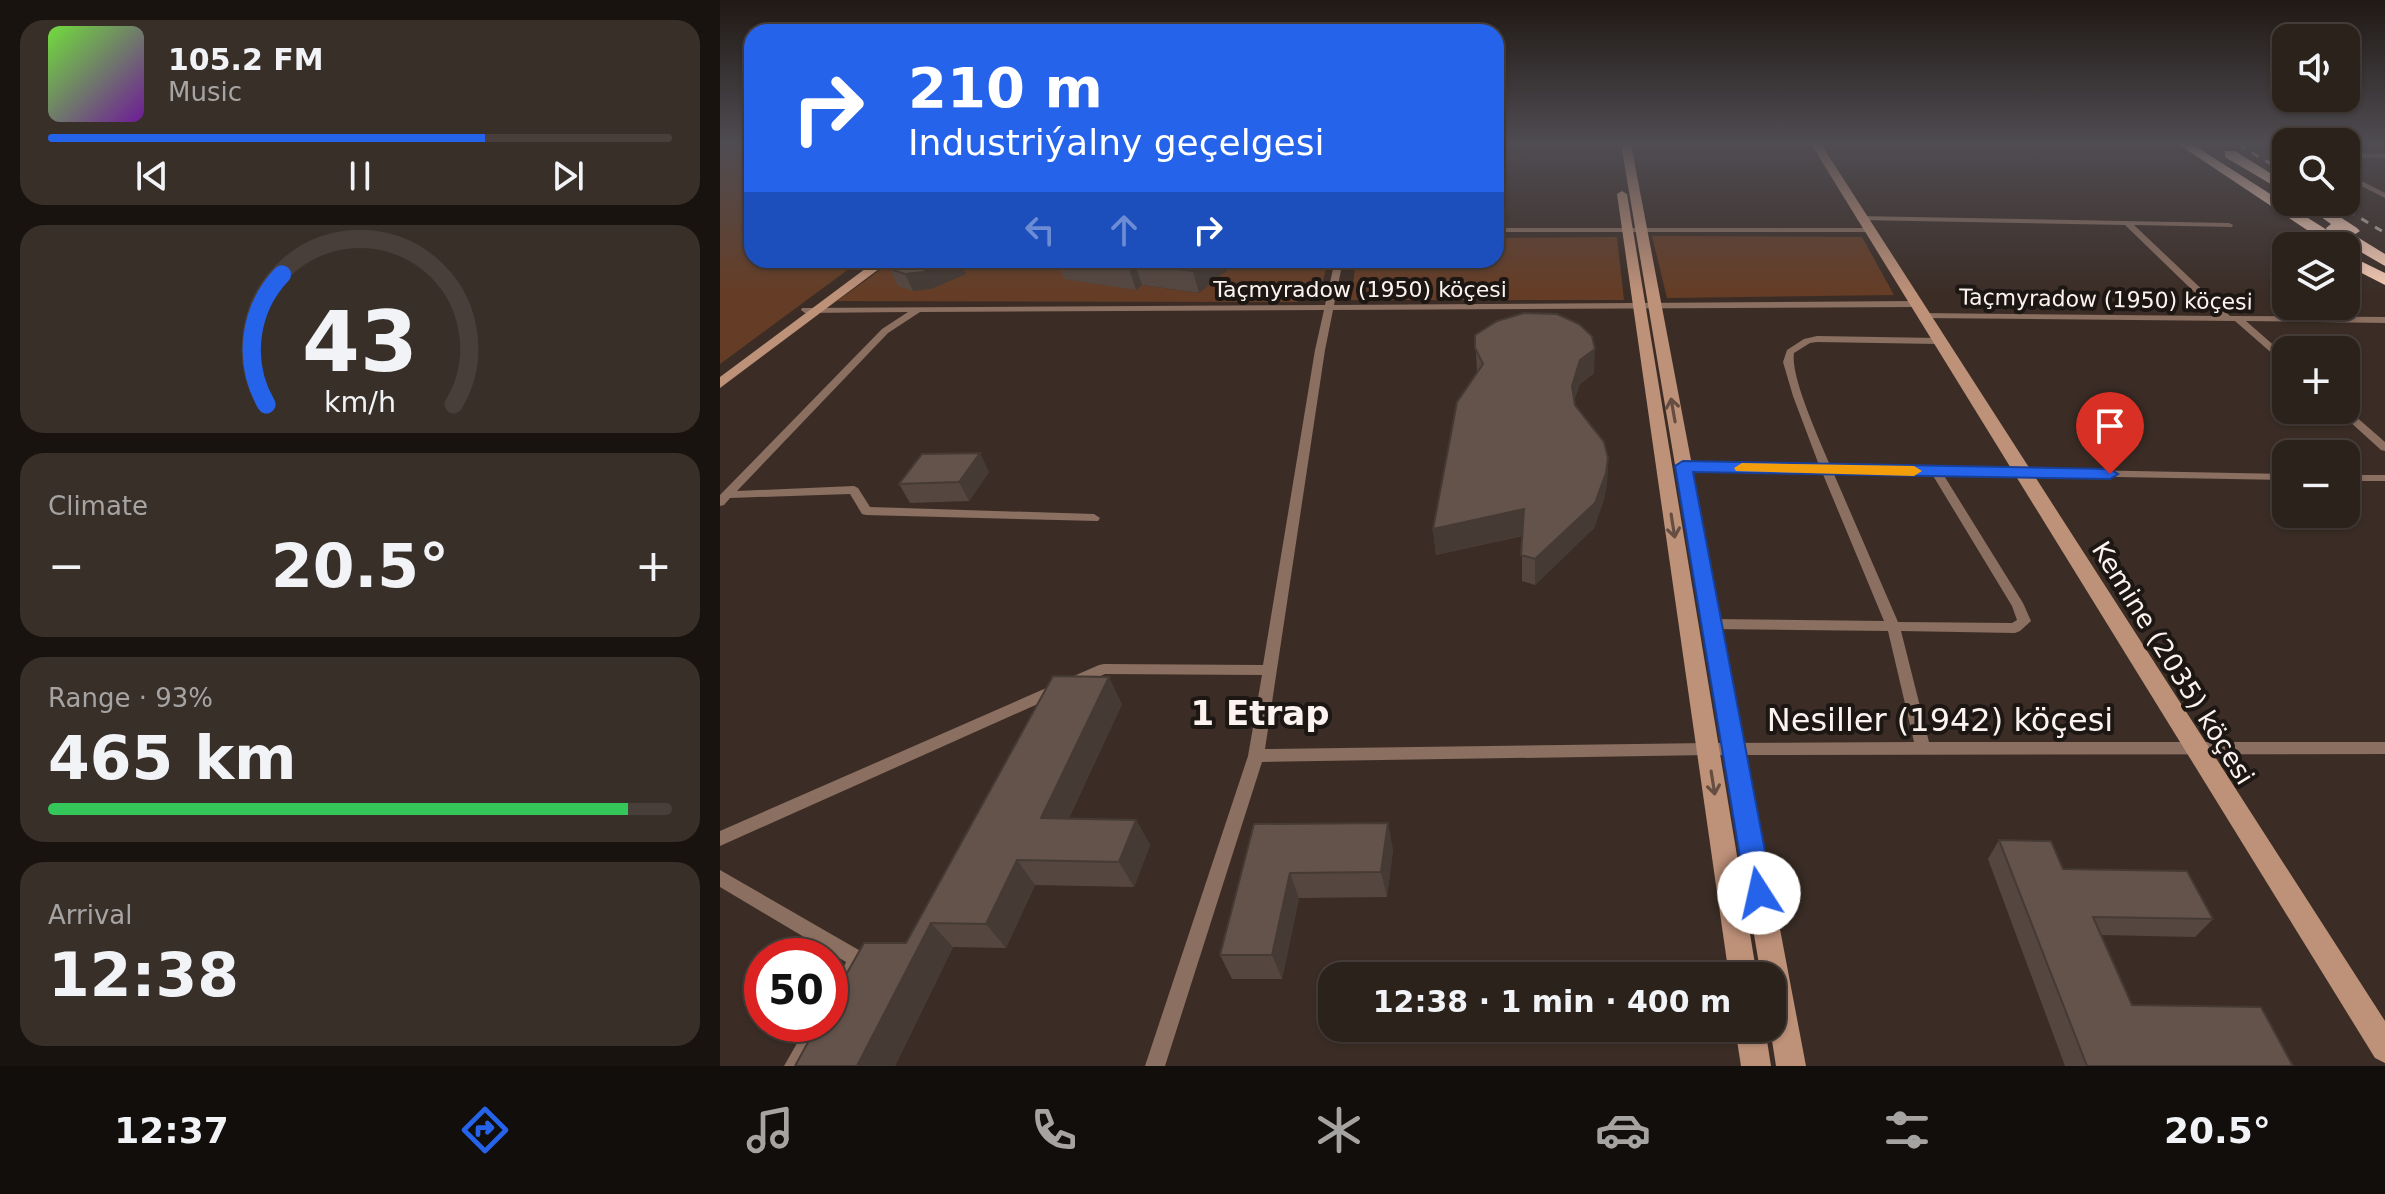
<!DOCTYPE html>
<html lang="en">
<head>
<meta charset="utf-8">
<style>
	:root { --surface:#2c221c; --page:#382f29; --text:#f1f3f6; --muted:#a6a4a3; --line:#483f3b; --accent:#2563eb }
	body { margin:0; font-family:"DejaVu Sans",sans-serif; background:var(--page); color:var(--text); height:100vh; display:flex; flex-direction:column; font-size:30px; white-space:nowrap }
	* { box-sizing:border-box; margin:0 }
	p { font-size:26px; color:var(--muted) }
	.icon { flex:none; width:44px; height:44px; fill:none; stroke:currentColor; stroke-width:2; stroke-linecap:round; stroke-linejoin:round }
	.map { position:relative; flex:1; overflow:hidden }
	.panel { display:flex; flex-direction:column; gap:20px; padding:20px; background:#18130f; width:720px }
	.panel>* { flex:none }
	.hud { position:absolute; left:24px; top:24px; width:760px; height:244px; border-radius:24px; box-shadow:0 2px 6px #0004,0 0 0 2px var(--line); background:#2563eb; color:#fff; overflow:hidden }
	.fabs { position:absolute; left:1552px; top:24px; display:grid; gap:16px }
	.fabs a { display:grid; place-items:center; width:88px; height:88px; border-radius:16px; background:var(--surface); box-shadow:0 2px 6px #0004,0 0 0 2px var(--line); font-size:40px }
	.speed { position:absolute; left:24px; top:938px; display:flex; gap:16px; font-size:40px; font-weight:700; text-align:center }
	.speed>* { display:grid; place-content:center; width:104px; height:104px; border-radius:50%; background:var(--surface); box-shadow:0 2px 6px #0004,0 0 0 2px var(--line); line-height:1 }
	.speed .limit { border:12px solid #d22; background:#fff; color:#111 }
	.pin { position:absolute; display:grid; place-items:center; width:68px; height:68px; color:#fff; margin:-82px -34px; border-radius:50% 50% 50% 0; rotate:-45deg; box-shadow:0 0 8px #0007 }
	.pin .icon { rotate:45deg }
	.me { position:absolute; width:88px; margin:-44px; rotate:350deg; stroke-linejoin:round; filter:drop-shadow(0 0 6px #0008) }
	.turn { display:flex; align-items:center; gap:28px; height:168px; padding:0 32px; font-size:36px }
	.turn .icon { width:104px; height:104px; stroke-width:2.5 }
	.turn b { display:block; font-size:56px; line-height:68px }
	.lanes { display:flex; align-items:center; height:76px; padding:0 32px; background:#0003; justify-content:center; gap:40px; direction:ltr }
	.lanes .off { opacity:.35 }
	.big { font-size:60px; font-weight:600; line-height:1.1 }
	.panel .tile { flex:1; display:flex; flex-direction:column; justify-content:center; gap:12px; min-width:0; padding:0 28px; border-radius:24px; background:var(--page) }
	.panel .dial { align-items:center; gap:0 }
	.dial svg { height:208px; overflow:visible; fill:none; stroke:var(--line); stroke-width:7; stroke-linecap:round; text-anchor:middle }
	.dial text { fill:var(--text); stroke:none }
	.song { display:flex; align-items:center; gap:24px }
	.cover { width:96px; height:96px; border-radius:12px; background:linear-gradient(135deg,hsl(100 70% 55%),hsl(280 70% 35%)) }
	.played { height:8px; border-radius:4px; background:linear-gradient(90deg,var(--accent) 70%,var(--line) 70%) }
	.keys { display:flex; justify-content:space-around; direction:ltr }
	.heat { display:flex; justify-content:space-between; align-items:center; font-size:44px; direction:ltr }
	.charge { height:12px; border-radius:6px; background:linear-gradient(90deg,#34c759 93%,var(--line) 0) }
	.trip { position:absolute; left:598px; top:962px; width:468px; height:80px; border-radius:24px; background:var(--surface); box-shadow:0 2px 6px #0004,0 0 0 2px var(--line); font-weight:600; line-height:80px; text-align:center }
	.menu { display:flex; height:128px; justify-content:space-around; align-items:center; background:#120e0b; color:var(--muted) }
	.menu .icon { width:56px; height:56px }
	.menu .current { color:var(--accent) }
	.menu b { font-size:36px; color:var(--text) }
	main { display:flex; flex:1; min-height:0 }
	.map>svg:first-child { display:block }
	.green { fill:#653d26 }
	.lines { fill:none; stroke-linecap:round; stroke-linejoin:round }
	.street { fill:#8b6f60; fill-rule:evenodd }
	.secondary { fill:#be9179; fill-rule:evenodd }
	.highway { fill:#f6cbb5; fill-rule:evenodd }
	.rail { stroke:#bab0aa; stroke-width:3; stroke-dasharray:8 8; stroke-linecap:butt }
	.wall { fill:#554740 }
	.shaded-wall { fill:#453a34 }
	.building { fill:#63534b; stroke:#453a34; stroke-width:2 }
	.oneway { stroke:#654e41 }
	.route { fill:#2563eb; stroke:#184099; stroke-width:2 }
	.slow { fill:#f59e0b }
	.labels { text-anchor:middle; stroke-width:8; stroke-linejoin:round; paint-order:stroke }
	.far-street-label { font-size:22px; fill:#fcf3ee; stroke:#1d1714 }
	.street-label { font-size:26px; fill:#fcf3ee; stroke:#1d1714 }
	.near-street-label { font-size:32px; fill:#fcf3ee; stroke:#1d1714 }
	.near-neighbourhood-label { font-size:34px; font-weight:bold; fill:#fcf3ee; stroke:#1d1714 }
</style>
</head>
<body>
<main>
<section class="panel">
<div class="tile">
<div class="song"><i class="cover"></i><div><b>105.2 FM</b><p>Music</p></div></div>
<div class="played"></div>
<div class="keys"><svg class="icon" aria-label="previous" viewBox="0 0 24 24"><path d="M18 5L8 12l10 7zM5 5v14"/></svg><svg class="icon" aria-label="pause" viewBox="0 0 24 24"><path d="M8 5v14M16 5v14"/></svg><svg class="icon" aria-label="next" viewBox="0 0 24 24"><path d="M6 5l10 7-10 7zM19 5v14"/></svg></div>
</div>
<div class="tile dial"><svg viewBox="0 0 100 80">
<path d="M14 69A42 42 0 1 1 86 69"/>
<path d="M14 69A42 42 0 0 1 20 19" stroke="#2563eb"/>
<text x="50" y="56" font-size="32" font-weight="700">43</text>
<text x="50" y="72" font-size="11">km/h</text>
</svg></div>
<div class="tile"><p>Climate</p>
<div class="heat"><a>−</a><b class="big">20.5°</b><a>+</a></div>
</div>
<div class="tile"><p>Range · 93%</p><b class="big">465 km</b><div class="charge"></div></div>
<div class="tile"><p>Arrival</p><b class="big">12:38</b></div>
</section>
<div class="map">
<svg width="1665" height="1066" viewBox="0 0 1665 1066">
	<rect width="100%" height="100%" fill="#3b2d26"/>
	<!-- green -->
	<g class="green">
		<polygon points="0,144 32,144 32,260 141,260 0,364"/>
		<polygon points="932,236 1142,237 1174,295 947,298"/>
		<polygon points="897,237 904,300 631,300 636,260 776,260 776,238"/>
		<polygon points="174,260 373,260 416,290 422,285 479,293 516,263 497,260 608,260 603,281 577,302 117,301"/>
	</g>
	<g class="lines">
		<!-- street -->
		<g class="street">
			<polygon points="1626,153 1665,154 1665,158 1626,157"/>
			<polygon points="1626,173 1665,193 1665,198 1626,178"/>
			<polygon points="1137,216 1509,223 1513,225 1512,227 1414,225 1510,316 1665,317 1665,323 1526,321 1566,356 1566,364 1563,363 1515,321 1202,318 1198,315 1199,313 1499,316 1405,225 1140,220 1137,220"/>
			<polygon points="776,228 1147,228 1151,230 1147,232 776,232"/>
			<path d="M615 260H623L614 305 1195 301 1199 304 1195 307 613 310 605 350 545 749 988 743 1194 742 1168 631 991 629 986 627 984 624 986 621 991 619 1164 621 1102 472 963 469 957 466 963 463 1099 465 1073 396 1063 362 1067 350 1084 339 1097 336 1218 338 1223 341 1218 344 1097 342 1090 343 1074 353C1070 376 1100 441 1110 465L1566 474V480L1223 474 1303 603 1311 621 1300 631 1295 633 1181 631 1209 742H1665V754L988 755 542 762 445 1066H425L528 756 542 675 385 674 0 846V831L379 665 384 664 543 665 595 350 604 310 200 312 168 333 17 491 134 486 138 488 150 507 374 514 380 518 378 521 146 515 142 514 130 494 10 498 4 505 0 506V495L162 329 188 312 85 313 81 310 82 308 605 305ZM1113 472 1212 474 1292 606 1297 620 1292 623 1178 622Z"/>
			<polygon points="1626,408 1665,442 1665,451 1661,450 1617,410 1626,410"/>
			<rect x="1626" y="475" width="39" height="6"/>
			<polygon points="0,870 144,953 147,959 139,976 132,978 125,976 123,969 126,962 0,887"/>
			<polygon points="88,1024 109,1024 85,1066 64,1066"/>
		</g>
		<!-- secondary -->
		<g class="secondary">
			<polygon points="901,144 911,144 1086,1066 1056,1066 1050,1028 1052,1028 1052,976 1041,976"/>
			<polygon points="1091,144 1101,144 1665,1021 1665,1063 1655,1058"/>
			<polygon points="902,191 907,194 1037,976 1009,976 897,194"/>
			<polygon points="157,260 171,260 0,388 0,377"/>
			<polygon points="1015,1028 1045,1028 1051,1066 1021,1066"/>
		</g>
		<!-- highway -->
		<g class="highway">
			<polygon points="1458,144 1472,144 1607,230 1606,228 1611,224 1580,202 1597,202 1637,228 1640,231 1634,235 1665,254 1665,266 1627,244 1626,249 1626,246 1611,246"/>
			<polygon points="1505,151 1515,151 1566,183 1566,193 1505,157"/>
			<polygon points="1626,254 1665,273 1665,285 1626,265"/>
		</g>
		<!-- rail -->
		<g class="rail">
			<polyline points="1518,144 1566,173"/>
			<polyline points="1614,202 1665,233"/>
		</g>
	</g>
	<!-- wall -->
	<g class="wall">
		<polygon points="337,260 516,260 516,263 479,293 422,285 416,290 344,279"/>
		<polygon points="250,265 243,268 246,274 211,289 193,291 178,286 170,269"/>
		<polygon points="755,335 874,373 860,384 854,401 855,405 888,458 887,483 884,499 874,528 815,585 802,581 802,536 716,555 713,529 757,372"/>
		<polygon points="269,472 249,501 190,503 179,484"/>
		<polygon points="402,704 349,818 416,820 430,845 414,887 315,885 286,948 233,947 175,1066 75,1066"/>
		<polygon points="534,824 673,849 667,897 579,898 562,979 512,979 500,955"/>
		<polygon points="1279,840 1343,869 1493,919 1475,937 1381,935 1412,1005 1573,1066 1345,1066 1268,859"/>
	</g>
	<!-- shaded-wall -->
	<g class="shaded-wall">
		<polygon points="232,260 254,260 250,265 243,268 246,274 211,289 193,291 185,274"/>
		<polygon points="488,260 516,260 516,263 479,293 473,271"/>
		<polygon points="415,264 422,285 416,290 409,268"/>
		<polygon points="875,349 874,373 860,384 851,410 852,386 860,360"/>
		<polygon points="260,453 269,472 249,501 239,482"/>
		<polygon points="888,458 887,483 884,499 874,528 815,585 815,559"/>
		<polygon points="804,509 804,535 716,555 713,529"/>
		<polygon points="389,677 402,704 337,843 321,818"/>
		<polygon points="416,820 430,845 414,887 399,862"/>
		<polygon points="668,823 673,849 667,897 661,872"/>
		<polygon points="297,860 315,885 286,948 266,924"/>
		<polygon points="570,873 579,898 562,979 552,955"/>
		<polygon points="211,923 233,947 175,1066 137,1066"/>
	</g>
	<!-- building -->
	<g class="building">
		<polygon points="183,260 232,260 203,272 185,274 170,269"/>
		<polygon points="352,260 488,260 473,271 415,264 409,268"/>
		<polygon points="804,313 837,314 859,324 872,336 875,349 860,360 852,386 855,405 884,442 888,458 886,473 875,503 815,559 801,555 804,509 713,529 737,402 763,364 755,348 755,335 777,321"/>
		<polygon points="260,453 239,482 179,484 202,454"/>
		<polygon points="333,676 389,677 321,818 416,820 399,862 297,860 266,924 211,923 137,1066 75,1066 98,1024 110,1024 110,1003 144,943 186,943"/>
		<polygon points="668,823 661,872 570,873 552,955 500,955 534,824"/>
		<polygon points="1279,840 1331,841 1343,869 1467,871 1493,919 1373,917 1412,1005 1541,1007 1573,1066 1367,1066"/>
	</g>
	<!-- one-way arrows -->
	<defs><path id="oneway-shaft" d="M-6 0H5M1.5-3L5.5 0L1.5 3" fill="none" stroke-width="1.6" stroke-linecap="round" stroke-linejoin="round" transform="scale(2)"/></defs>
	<g class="oneway">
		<use href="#oneway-shaft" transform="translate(953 410) rotate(-100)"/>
		<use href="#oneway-shaft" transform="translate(953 526) rotate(81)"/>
		<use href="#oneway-shaft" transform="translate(993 783) rotate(81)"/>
	</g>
	<!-- sky -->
	<linearGradient id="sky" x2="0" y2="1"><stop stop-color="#201915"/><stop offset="0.49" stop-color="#4f4c52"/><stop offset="1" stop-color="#4f4c52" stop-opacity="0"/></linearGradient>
	<rect width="1665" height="293" fill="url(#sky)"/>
	<!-- route -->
	<polygon class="route" points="963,461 1390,469 1398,474 1390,479 973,472 1053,893 1049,902 1039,905 1030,902 1026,893 955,466"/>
	<!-- slow -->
	<polygon class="slow" points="1022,463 1194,466 1202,471 1194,476 1016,471 1014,468"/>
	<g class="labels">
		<!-- far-street labels -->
		<g class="far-street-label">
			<text x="640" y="297">Taçmyradow (1950) köçesi</text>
			<text transform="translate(1386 299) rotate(1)" y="8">Taçmyradow (1950) köçesi</text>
		</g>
		<!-- street labels -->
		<g class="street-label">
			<text transform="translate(1453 663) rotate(58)" y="9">Kemine (2035) köçesi</text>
		</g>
		<!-- near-street labels -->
		<g class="near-street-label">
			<text x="1220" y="731">Nesiller (1942) köçesi</text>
		</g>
		<!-- near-neighbourhood labels -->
		<g class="near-neighbourhood-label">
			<text x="540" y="725">1 Etrap</text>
		</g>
	</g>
</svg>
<div class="fabs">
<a><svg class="icon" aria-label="sound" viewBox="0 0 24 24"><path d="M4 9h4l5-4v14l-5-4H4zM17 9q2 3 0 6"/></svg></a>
<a><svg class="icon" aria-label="search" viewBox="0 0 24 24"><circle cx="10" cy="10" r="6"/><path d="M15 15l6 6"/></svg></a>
<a><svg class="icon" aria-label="layers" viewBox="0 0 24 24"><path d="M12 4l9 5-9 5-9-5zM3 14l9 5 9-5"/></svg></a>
<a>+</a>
<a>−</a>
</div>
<div class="speed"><div class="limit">50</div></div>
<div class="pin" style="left:1390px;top:474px;background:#d93025"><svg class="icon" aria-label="arrive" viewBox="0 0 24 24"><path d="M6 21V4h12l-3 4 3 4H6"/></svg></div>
<svg class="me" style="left:1039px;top:893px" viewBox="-20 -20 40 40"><circle r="19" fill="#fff"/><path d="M0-13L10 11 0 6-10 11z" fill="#2563eb"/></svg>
<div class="trip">12:38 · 1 min · 400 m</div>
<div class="hud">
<div class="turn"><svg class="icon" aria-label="right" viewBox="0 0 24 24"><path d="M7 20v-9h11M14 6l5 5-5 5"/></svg><div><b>210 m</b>Industriýalny geçelgesi</div></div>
<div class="lanes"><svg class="icon off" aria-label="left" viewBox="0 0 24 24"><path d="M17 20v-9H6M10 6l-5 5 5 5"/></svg><svg class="icon off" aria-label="ahead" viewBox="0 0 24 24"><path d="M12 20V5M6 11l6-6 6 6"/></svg><svg class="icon" aria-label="right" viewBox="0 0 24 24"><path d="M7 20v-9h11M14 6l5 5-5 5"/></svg></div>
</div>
</div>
</main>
<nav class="menu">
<b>12:37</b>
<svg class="icon current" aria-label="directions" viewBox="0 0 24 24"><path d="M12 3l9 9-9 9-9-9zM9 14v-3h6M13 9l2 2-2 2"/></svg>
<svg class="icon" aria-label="music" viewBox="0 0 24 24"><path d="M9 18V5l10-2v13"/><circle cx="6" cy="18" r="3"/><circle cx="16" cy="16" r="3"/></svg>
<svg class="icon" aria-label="phone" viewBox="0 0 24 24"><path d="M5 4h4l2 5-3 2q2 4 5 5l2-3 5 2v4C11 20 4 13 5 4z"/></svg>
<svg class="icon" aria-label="climate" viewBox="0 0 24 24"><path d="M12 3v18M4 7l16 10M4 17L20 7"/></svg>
<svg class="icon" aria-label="car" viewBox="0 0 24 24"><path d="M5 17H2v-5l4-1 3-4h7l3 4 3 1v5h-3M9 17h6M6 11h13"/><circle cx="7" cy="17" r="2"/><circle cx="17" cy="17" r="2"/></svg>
<svg class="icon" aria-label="filters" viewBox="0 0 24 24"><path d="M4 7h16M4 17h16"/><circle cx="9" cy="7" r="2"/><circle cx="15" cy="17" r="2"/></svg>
<b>20.5°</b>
</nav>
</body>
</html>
